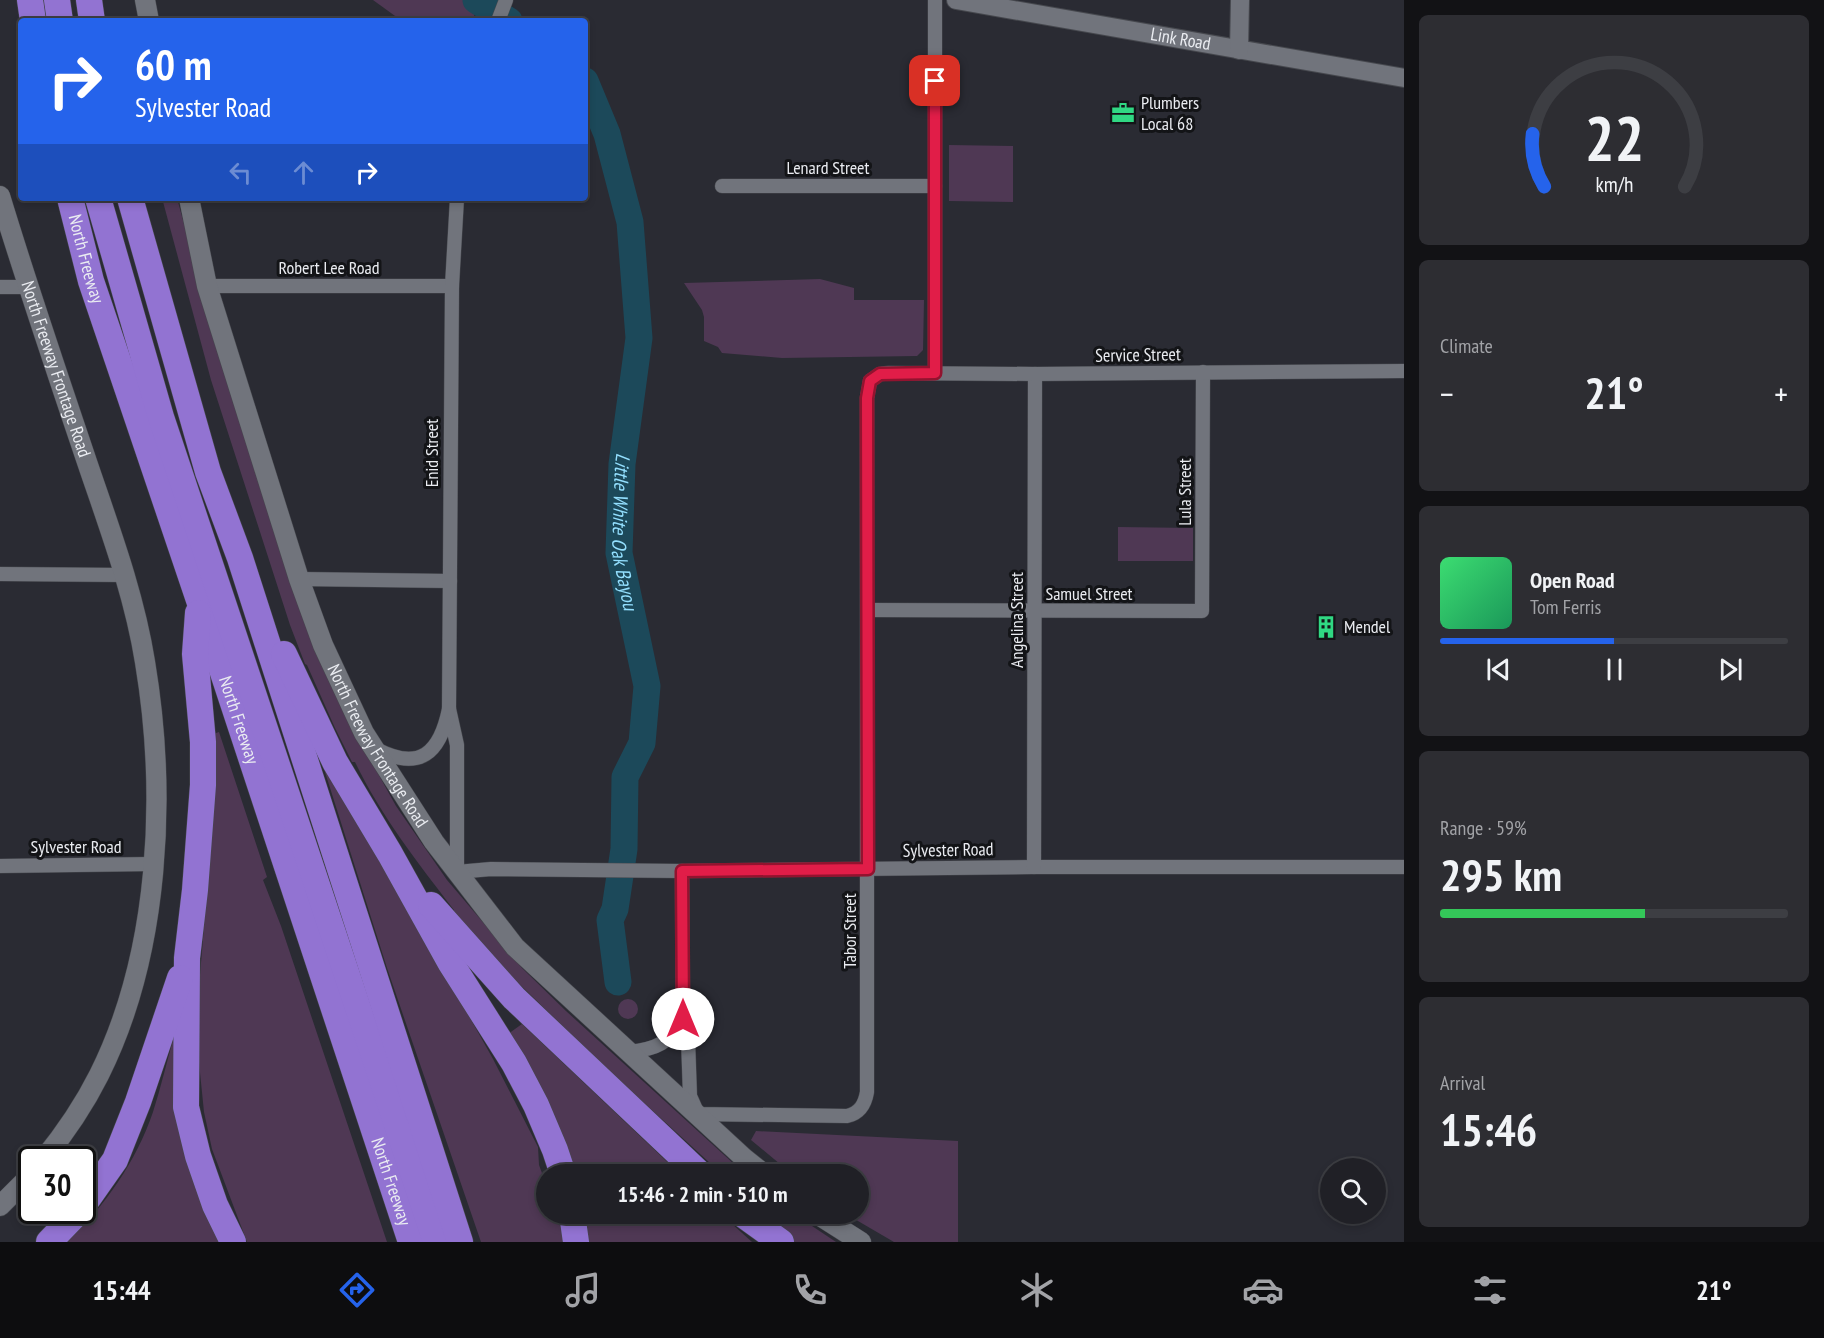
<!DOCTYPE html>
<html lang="en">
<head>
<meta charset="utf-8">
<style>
	:root { --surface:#202026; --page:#2d2d32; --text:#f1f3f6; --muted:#a2a3a7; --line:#3d3e43; --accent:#2563eb }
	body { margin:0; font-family:"PT Sans Narrow",sans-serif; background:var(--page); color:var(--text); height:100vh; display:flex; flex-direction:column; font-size:22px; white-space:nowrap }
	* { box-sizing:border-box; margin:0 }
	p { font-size:20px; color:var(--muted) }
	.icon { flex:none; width:33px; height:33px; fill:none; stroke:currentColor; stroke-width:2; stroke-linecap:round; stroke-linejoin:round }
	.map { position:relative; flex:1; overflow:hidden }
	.side { display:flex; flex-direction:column; gap:15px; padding:15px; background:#121215; width:420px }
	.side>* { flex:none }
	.hud { position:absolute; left:18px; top:18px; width:570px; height:183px; border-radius:6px; box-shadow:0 3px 9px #0003,0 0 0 2px var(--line); background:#2563eb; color:#fff; overflow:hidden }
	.controls { position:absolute; left:1320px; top:1158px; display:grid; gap:12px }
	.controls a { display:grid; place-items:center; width:66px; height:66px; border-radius:50%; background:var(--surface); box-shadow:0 3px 9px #0003,0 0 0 2px var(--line); font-size:30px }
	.speed { position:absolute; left:18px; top:1146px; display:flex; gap:12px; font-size:30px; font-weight:700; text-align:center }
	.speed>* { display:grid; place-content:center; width:78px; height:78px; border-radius:50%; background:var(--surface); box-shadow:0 3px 9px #0003,0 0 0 2px var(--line); line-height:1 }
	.speed .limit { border:3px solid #111; border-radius:9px; background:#fff; color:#111 }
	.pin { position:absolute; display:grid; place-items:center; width:51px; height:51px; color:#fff; margin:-26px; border-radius:12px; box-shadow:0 3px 9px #0006 }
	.me { position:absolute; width:66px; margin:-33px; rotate:0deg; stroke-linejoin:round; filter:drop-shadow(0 0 4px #0008) }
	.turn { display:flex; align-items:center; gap:21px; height:126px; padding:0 18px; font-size:27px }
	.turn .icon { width:78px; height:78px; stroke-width:2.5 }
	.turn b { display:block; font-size:42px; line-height:51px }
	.lanes { display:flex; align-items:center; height:57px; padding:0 18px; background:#0003; justify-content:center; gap:30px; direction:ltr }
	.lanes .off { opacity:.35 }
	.big { font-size:45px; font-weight:700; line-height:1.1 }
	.side .tile { flex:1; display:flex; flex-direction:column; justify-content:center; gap:9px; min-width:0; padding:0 21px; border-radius:9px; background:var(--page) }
	.side .dial { align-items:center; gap:0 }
	.dial svg { height:156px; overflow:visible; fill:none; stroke:var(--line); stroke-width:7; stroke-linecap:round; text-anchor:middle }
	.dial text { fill:var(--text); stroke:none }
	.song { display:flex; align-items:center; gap:18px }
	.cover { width:72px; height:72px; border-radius:9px; background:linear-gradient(135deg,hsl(140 70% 55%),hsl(150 70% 35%)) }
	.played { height:6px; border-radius:3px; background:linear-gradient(90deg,var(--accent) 50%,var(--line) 50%) }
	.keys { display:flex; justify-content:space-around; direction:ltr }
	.heat { display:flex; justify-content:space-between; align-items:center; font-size:33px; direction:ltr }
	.charge { height:9px; border-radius:4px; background:linear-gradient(90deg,#34c759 59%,var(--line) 0) }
	.trip { position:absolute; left:536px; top:1164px; width:333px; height:60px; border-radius:30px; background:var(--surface); box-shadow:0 3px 9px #0003,0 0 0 2px var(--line); font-weight:700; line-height:60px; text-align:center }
	.tabs { display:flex; height:96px; justify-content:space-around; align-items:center; background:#0d0d0f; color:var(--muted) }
	.tabs .icon { width:42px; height:42px }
	.tabs .selected { color:var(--accent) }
	.tabs b { font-size:27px; color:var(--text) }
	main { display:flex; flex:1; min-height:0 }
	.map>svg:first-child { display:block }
	.green { fill:#4f3854 }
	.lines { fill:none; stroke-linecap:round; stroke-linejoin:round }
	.river { stroke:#1c495a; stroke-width:27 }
	.minor-casing { stroke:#46484e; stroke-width:15 }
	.tertiary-casing { stroke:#46484e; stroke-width:20 }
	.secondary-casing { stroke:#46484e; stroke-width:21 }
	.motorway-casing { stroke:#46484e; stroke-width:27 }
	.minor { stroke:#71747c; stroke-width:14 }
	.tertiary { stroke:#71747c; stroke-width:18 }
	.secondary { stroke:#71747c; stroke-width:20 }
	.motorway { stroke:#9273d2; stroke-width:26 }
	.route-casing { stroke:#92132f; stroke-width:15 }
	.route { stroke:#e11d48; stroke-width:10 }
	.labels { text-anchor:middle; stroke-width:6; stroke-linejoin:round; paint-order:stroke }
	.street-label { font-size:18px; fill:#eaecf1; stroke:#131417 }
	.poi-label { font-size:18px; fill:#eaecf1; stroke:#131417; text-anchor:start }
	.water-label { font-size:20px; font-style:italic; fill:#93dffe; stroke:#131417 }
</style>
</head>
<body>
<main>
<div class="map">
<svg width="1404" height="1242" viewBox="0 0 1404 1242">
	<rect width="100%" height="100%" fill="#2a2b33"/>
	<!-- green -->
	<g class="green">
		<polygon points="373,0 480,0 472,21 402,21"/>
		<polygon points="949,145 1013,146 1013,202 949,201"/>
		<path d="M162 198H177L228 386 301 611 345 714 396 806 447 880 522 968 566 1011 745 1174H722L609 1071 509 974 452 910H454C418 863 381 816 355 762H352L335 728 307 665 305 664 290 625 211 380Z"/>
		<polygon points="820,279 854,288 854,300 924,300 923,350 917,356 782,358 722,353 718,347 704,341 704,317 702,310 684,283"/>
		<polygon points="1118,527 1193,528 1193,561 1118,561"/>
		<polygon points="219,732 267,877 263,880 281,926 387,1242 247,1242 212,1149 204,1112 197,1043 196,1024 208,877 213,734"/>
		<polygon points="319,753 399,891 493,1059 538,1147 539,1165 546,1184 546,1214 556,1214 566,1242 481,1242 387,968"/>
		<circle cx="628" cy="1009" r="10"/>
		<polygon points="522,1024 680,1174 574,1174 508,1034"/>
		<path d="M174 1036 220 1242H67C105 1206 136 1162 153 1112 161 1087 167 1061 174 1036Z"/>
		<polygon points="756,1131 958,1141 958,1242 894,1242 846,1214 858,1214 858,1174 792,1174 751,1140"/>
		<polygon points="583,1214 721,1214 752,1242 587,1242"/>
		<polygon points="764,1214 794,1214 836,1242 792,1242 767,1221"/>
	</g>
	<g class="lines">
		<!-- river -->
		<g class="river">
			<polyline points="476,0 509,21"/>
			<path id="s1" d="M585 81 607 134 630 222 639 338 622 464 619 553 647 686 642 743 625 777 624 849 615 909 610 920 618 982"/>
		</g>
		<!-- minor casing -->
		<g class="minor-casing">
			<g id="minor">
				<polyline points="498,21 506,0"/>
				<polyline points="722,186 935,186"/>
				<polyline points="207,286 452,286"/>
				<polyline points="0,287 28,287"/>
				<polyline points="935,373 935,0"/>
				<polyline points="0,574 125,575"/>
				<polyline points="299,579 450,581"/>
				<polyline points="868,610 1202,611 1203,372"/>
				<polyline points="449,709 457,745 457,872 491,869 682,871 1034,867 1404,867"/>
				<path d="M376 749C420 772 440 753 449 709L452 286 457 198"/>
				<polyline points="0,866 153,864"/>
				<polyline points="1034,867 1035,374"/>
				<path d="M682 871 683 1019 688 1039 690 1096 698 1114 847 1116C860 1113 865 1104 867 1092V398L870 381 880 374 889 373 1035 374 1404 371"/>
				<path d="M629 1052C657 1049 669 1043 683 1019"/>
			</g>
		</g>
		<!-- tertiary casing -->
		<g class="tertiary-casing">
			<g id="tertiary">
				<path id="s2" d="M956 0 1404 78"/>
				<polyline points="1239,50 1240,0"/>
			</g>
		</g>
		<!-- secondary casing -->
		<g class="secondary-casing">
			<g id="secondary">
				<polyline points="145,0 149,21"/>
				<path id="s3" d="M0 196C27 285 57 373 87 462 109 527 134 593 145 662 167 794 160 953 99 1075 84 1105 65 1133 43 1160"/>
				<path id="s4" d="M189 198 207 286 299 579 323 645 364 733 434 842 515 947 744 1158 764 1174"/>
				<polyline points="0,1206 32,1174"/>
				<polyline points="817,1214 861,1242"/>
			</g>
		</g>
		<!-- motorway casing -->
		<g class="motorway-casing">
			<g id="motorway">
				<polyline points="30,0 33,21"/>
				<polyline points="57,0 60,21"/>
				<polyline points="89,0 92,21"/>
				<path id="s5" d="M70 198 91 281 199 600 411 1242"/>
				<polyline points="98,198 161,417 436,1242"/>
				<polyline points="130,198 208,472 240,558 460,1242"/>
				<polyline points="198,613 195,654 203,742 203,785 195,890 187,958 186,1107 198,1156 215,1205 233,1242"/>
				<polyline points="284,654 335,762 390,854 450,962 514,1063 536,1105 555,1150 563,1174"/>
				<polyline points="431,905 514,998 700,1174"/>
				<polyline points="82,1207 115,1160 138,1102 180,978"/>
				<polyline points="572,1214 576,1242"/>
				<polyline points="742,1214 781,1242"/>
				<polyline points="49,1242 80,1210"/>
			</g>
		</g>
		<!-- minor -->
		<use href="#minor" class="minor"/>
		<!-- tertiary -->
		<use href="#tertiary" class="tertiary"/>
		<!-- secondary -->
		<use href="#secondary" class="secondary"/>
		<!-- motorway -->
		<use href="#motorway" class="motorway"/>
	</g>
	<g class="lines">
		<!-- route casing -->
		<g class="route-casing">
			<polyline id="route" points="683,1019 682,871 868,869 867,398 870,381 880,374 935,373 935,81"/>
		</g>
		<!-- route -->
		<use href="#route" class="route"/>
	</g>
	<!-- icons -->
	<defs>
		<g id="office-bare" transform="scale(1.8)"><path d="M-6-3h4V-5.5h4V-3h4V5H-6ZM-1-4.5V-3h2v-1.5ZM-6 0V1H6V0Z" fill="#30d883" stroke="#131417" stroke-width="2.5" paint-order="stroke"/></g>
		<g id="building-bare" transform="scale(1.8)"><path d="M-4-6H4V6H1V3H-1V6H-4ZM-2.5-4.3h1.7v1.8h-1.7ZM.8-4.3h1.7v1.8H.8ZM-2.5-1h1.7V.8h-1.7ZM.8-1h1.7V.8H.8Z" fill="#30d883" stroke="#131417" stroke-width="2.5" paint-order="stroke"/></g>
	</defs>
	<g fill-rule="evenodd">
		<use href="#office-bare" x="1123" y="113"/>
		<use href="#building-bare" x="1326" y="627"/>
	</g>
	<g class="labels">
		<!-- street labels -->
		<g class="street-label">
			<text dy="6" stroke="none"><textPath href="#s2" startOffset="228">Link Road</textPath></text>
			<text x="828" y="174">Lenard Street</text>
			<text dy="6" stroke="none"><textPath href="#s5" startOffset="63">North Freeway</textPath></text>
			<text x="329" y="274">Robert Lee Road</text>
			<text transform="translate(1138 355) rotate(-1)" y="6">Service Street</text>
			<text dy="6" stroke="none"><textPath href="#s3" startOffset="182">North Freeway Frontage Road</textPath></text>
			<text transform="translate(432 453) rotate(-90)" y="6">Enid Street</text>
			<text transform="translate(1185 492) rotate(-90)" y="6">Lula Street</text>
			<text x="1089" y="600">Samuel Street</text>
			<text transform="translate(1017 620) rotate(-90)" y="6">Angelina Street</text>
			<text dy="6" stroke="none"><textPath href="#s5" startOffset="549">North Freeway</textPath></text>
			<text dy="6" stroke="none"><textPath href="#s4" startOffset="582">North Freeway Frontage Road</textPath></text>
			<text x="76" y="853">Sylvester Road</text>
			<text transform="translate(948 850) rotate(-1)" y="6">Sylvester Road</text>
			<text transform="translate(850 931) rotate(-90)" y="6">Tabor Street</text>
			<text dy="6" stroke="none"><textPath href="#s5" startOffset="1035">North Freeway</textPath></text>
		</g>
		<!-- poi labels -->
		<g class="poi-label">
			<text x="1141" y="109">Plumbers<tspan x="1141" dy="21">Local 68</tspan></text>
			<text x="1344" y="633">Mendel</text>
		</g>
		<!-- water labels -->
		<g class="water-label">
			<text dy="7" stroke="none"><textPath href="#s1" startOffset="460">Little White Oak Bayou</textPath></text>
		</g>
	</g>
</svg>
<div class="controls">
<a><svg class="icon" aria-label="search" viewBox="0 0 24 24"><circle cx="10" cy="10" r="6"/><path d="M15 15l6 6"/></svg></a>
</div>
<div class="speed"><div class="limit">30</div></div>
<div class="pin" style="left:935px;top:81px;background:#d93025"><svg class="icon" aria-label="arrive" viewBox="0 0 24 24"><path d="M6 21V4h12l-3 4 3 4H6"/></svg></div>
<svg class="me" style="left:683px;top:1019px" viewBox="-20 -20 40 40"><circle r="19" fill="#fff"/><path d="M0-13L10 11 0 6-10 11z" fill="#e11d48"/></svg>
<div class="trip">15:46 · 2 min · 510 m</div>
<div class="hud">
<div class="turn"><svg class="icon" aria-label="right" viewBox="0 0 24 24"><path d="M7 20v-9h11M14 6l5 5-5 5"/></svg><div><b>60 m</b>Sylvester Road</div></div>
<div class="lanes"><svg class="icon off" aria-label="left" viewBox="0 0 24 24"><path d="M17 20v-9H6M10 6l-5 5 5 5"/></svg><svg class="icon off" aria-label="ahead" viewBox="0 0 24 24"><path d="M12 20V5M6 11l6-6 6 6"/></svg><svg class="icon" aria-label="right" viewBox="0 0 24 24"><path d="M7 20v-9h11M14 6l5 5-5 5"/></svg></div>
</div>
</div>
<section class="side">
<div class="tile dial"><svg viewBox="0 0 100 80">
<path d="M14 69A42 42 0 1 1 86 69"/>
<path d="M14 69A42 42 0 0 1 8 42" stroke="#2563eb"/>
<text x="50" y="56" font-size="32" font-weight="700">22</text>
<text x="50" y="72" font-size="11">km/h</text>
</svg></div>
<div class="tile"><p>Climate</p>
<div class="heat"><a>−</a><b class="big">21°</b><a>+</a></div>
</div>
<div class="tile">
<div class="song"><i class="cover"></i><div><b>Open Road</b><p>Tom Ferris</p></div></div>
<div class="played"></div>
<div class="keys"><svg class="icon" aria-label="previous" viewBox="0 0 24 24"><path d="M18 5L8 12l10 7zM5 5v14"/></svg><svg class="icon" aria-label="pause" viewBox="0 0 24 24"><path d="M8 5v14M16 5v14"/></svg><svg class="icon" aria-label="next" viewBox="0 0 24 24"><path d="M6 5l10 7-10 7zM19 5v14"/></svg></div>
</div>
<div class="tile"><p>Range · 59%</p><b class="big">295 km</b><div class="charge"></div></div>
<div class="tile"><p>Arrival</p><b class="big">15:46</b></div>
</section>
</main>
<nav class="tabs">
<b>15:44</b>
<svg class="icon selected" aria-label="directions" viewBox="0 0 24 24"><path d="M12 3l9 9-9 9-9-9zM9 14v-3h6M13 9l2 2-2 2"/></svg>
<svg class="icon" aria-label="music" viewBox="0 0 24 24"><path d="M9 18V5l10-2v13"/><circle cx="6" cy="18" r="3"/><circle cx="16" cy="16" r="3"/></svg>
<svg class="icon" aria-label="phone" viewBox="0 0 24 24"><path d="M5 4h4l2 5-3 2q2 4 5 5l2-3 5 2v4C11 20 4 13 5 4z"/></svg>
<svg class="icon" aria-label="climate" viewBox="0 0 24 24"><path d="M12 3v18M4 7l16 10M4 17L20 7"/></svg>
<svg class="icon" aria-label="car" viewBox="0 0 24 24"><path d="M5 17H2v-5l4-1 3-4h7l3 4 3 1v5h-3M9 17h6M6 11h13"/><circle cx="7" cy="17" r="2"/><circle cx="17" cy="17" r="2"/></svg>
<svg class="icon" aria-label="filters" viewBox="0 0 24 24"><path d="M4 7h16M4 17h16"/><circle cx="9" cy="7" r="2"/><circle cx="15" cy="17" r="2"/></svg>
<b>21°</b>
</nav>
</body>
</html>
